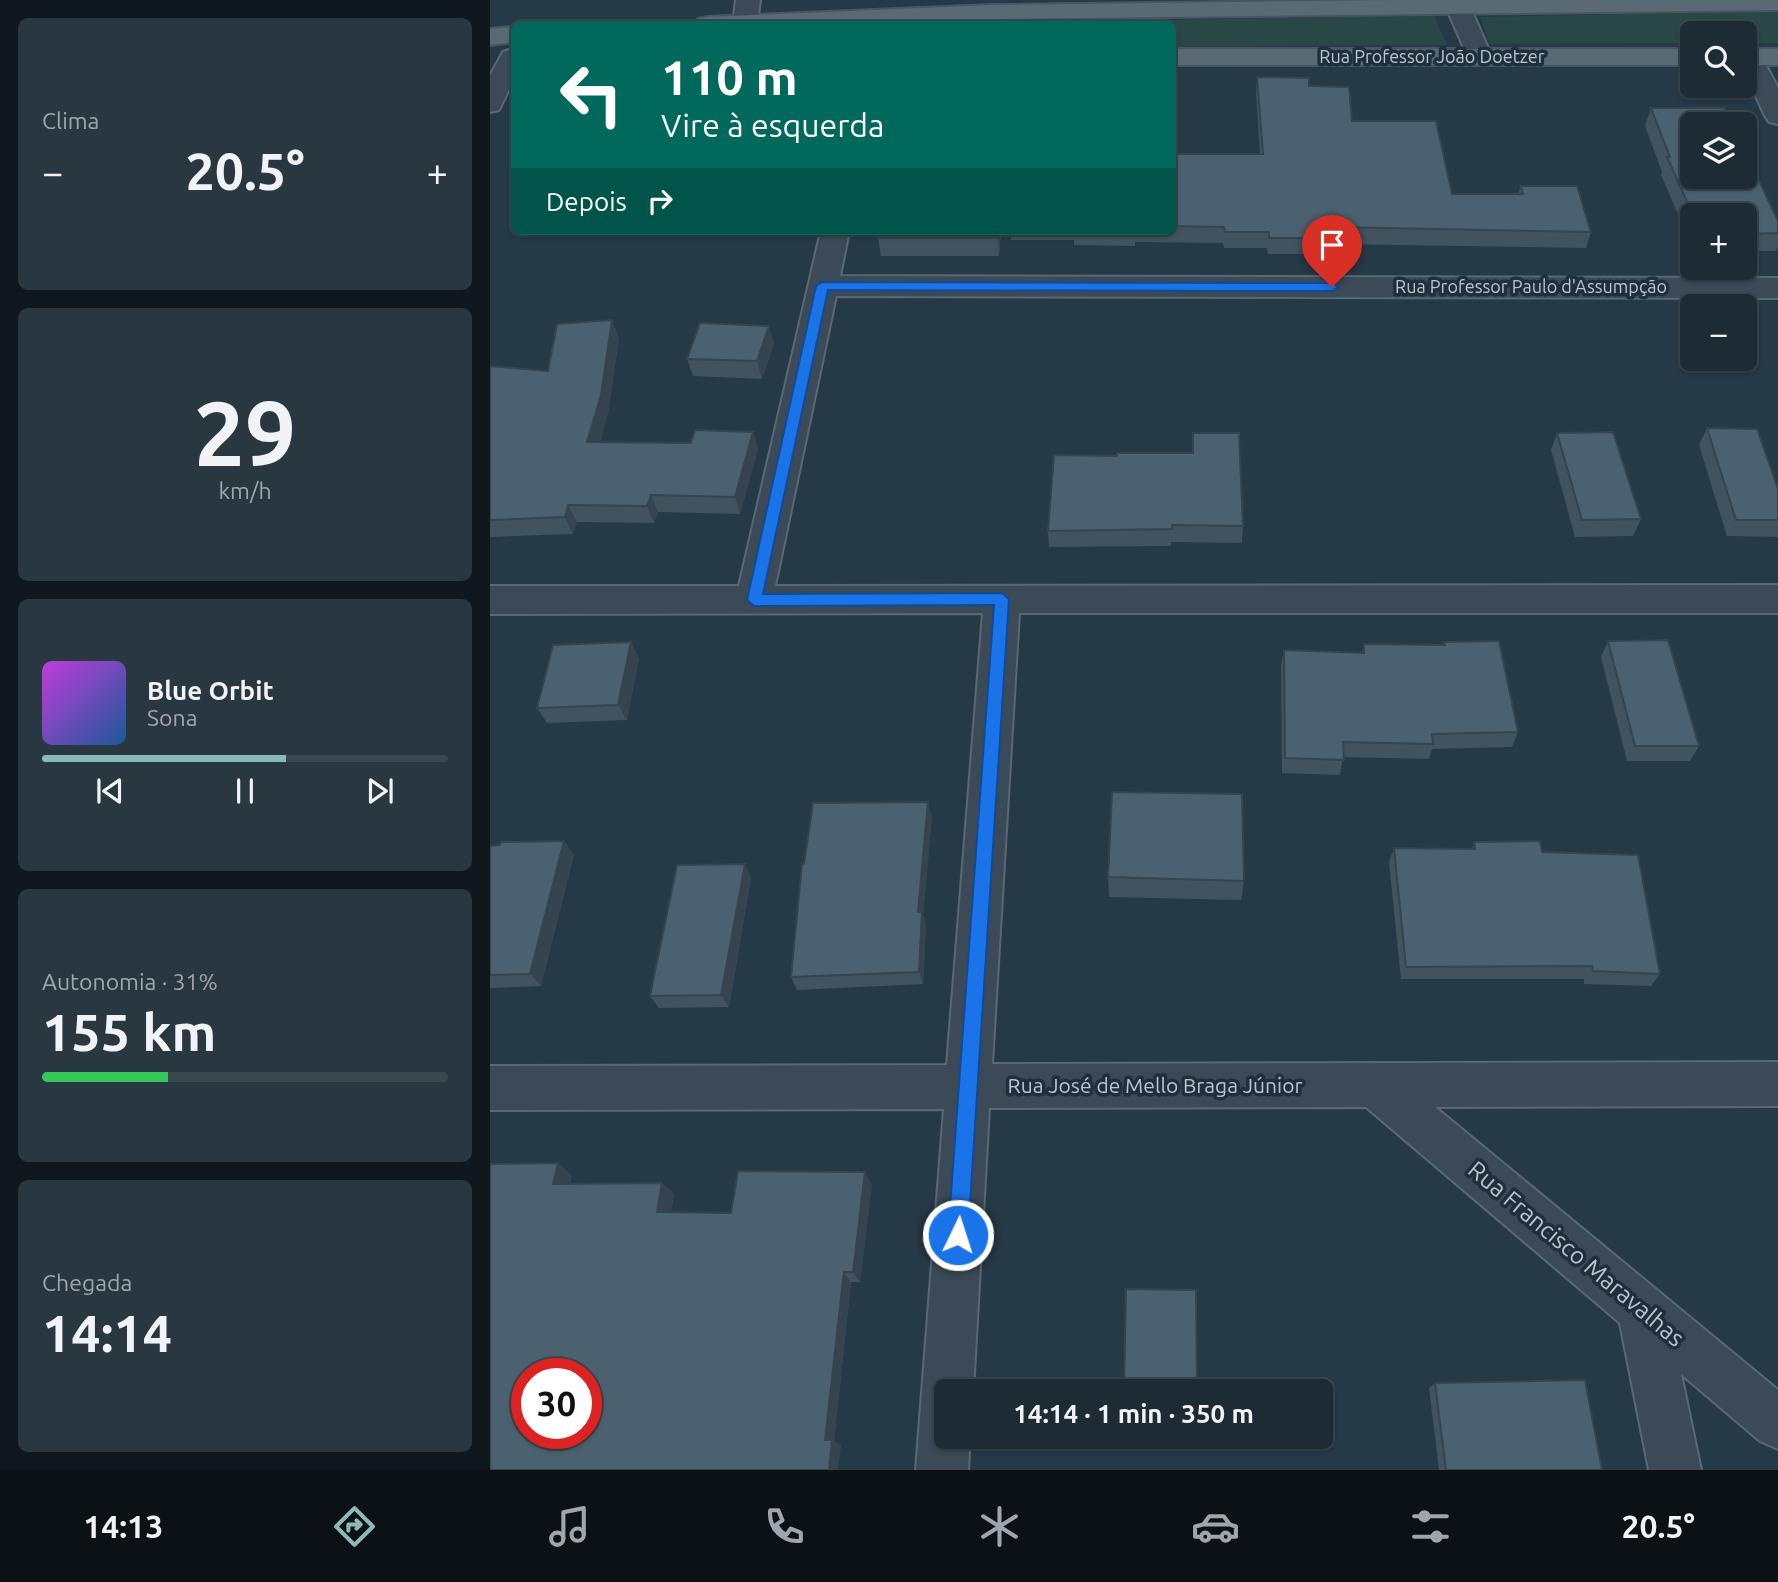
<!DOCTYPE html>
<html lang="pt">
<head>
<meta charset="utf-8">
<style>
	:root { --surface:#1c2b34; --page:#293740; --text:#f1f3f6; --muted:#a0a7ac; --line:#3a474f; --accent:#8bbbb9 }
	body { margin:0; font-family:Ubuntu,sans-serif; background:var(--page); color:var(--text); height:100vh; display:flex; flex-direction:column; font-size:26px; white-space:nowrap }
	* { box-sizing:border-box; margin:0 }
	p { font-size:23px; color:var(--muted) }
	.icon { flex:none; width:38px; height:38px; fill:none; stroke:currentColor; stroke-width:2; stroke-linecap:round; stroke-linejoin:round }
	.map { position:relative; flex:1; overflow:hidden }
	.side { display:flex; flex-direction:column; gap:18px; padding:18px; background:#0f181d; width:490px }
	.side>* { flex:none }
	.guide { position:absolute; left:21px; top:21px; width:665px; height:214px; border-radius:10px; box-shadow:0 2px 5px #0004,0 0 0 2px var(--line); background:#00695c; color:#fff; overflow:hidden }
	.tools { position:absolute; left:1190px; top:21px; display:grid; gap:14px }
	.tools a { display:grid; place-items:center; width:77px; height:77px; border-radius:10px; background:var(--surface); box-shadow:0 2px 5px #0004,0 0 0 2px var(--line); font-size:35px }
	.speed { position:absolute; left:21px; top:1358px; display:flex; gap:14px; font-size:35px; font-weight:700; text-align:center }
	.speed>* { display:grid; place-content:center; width:91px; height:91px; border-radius:50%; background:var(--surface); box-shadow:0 2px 5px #0004,0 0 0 2px var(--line); line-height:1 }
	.speed .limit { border:10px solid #d22; background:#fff; color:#111 }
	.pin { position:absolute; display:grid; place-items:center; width:60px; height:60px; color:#fff; margin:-72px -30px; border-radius:50% 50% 50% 0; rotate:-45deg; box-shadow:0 0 7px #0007 }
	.pin .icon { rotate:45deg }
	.me { position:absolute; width:77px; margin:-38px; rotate:4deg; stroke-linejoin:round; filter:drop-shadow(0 0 5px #0008) }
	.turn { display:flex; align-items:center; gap:24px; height:147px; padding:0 35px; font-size:32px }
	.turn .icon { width:91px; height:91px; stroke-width:2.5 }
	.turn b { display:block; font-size:49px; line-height:60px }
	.then { display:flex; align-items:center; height:66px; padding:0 35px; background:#0003; gap:14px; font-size:26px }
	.big { font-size:52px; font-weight:600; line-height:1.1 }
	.side .tile { flex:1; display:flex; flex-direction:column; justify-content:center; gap:10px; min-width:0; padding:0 24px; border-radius:10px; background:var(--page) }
	.side .dial { align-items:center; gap:0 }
	.dial b { font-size:91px; line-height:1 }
	.song { display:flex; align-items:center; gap:21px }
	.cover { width:84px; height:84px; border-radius:10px; background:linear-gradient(135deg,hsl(290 70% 55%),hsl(210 70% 35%)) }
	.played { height:7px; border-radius:4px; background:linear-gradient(90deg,var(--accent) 60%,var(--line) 60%) }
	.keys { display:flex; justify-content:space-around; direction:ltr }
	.heat { display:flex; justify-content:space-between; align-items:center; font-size:38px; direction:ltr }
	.charge { height:10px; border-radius:5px; background:linear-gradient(90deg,#34c759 31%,var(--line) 0) }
	.trip { position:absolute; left:444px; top:1379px; width:399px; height:70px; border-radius:10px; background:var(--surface); box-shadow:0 2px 5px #0004,0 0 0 2px var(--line); font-weight:600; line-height:70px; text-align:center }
	.tab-bar { display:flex; height:112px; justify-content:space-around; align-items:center; background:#0b1115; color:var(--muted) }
	.tab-bar .icon { width:49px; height:49px }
	.tab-bar .current { color:var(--accent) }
	.tab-bar b { font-size:32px; color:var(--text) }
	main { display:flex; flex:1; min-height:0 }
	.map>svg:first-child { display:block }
	.green { fill:#284745 }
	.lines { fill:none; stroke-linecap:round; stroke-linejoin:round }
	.minor-casing { stroke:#596873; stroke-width:4 }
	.major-casing { stroke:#475662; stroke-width:4 }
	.minor { fill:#3b4a56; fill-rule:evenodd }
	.major { fill:#596a75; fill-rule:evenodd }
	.wall { fill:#41535f }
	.shaded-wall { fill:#35444e }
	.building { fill:#4c616f; stroke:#35444e; stroke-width:2; fill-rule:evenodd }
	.route { fill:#1a73e8; stroke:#114b97; stroke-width:2 }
	.labels { text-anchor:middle; stroke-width:7; stroke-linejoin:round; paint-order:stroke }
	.far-street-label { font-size:18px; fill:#b9c5cf; stroke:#1f2f3b }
	.street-label { font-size:21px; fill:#b9c5cf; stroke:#1f2f3b }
	.near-street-label { font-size:24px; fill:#b9c5cf; stroke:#1f2f3b }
</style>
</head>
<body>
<main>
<section class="side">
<div class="tile"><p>Clima</p>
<div class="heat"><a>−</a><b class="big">20.5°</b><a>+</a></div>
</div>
<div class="tile dial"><b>29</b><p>km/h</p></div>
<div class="tile">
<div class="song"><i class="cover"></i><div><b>Blue Orbit</b><p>Sona</p></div></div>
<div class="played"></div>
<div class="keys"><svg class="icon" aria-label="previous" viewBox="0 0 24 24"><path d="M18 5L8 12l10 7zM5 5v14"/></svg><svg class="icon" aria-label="pause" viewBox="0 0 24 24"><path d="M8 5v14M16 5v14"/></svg><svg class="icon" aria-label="next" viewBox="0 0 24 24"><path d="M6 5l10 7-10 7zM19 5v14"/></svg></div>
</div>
<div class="tile"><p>Autonomia · 31%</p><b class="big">155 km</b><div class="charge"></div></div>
<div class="tile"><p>Chegada</p><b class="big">14:14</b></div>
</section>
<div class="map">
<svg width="1288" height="1470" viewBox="0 0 1288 1470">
	<rect width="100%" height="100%" fill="#263946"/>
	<!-- green -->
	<g class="green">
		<polygon points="1288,11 1288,43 1255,43 1255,33 1202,33 1202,43 1000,44 990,17"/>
		<polygon points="944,15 957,45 683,47 682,24 462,24"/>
	</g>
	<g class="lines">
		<!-- minor casing -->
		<g class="minor-casing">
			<g id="minor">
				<polygon points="246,0 270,0 267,24 243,24"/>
				<polygon points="953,0 977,0 1002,57 998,62 989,65 980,62"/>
				<polygon points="22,49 24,50 24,79 9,110 0,112 0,76 13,52"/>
				<polygon points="1260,49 1269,52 1288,88 1288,124 1279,122 1275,116 1255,73 1255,51"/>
				<polygon points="331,231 359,231 350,276 1288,278 1288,298 346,296 285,586 1288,585 1288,613 529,613 502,1064 1288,1062 1288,1106 945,1107 1288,1390 1288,1449 1270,1441 1191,1374 1211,1470 1159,1470 1130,1323 876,1107 499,1108 483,1391 457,1391 457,1437 480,1437 478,1470 426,1470 454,1109 0,1110 0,1066 457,1065 493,613 0,614 0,586 249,586"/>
			</g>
		</g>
		<!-- major casing -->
		<g class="major-casing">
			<g id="major">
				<polygon points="906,0 1288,0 1288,10 501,19 381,24 205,24 208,19 217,17 501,5"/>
				<polygon points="24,27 24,42 0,45 0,29"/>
				<rect x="682" y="49" width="520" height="16"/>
				<rect x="1255" y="49" width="33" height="16"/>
			</g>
		</g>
		<!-- minor -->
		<use href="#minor" class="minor"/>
		<!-- major -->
		<use href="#major" class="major"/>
	</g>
	<!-- wall -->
	<g class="wall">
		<polygon points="767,77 819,86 862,121 962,194 1028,194 1031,186 1101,232 1096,248 843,244 842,254 778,254 777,248 734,248 733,243 645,242 645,246 584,245 584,240 521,240 520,231 682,231 682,154 770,154 766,93"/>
		<polygon points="1161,108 1288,221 1288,246 1286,251 1255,251 1255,215 1202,215 1202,247 1171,175 1172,172 1155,126"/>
		<polygon points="389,231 511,231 509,256 391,256 388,238"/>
		<polygon points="129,338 118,413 110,442 201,443 263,432 268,449 250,514 168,512 164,523 87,522 83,534 0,537 0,366 58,371"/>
		<polygon points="284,343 272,379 203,376 197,359"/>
		<polygon points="1217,428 1288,489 1288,537 1237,536 1209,445"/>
		<polygon points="703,433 753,526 752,543 681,542 681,546 559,547 558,531 627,456 702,453"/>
		<polygon points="1067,433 1151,519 1143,536 1085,537 1061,450"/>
		<polygon points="1118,641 1209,746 1200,761 1137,761 1111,657"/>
		<polygon points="954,642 1028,732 1022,747 942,749 939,759 853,757 850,775 792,773 791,666 794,650 872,653 874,644 953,645"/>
		<polygon points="149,658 137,720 57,723 47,708"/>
		<polygon points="442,816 433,915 436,925 433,984 307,990 301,977 314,864"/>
		<polygon points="74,841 84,855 51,986 0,988 0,846"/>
		<polygon points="984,842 1052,852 1170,974 1161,986 1094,984 1094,979 911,979 899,862 904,848 982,849"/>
		<polygon points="255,864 261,878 239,1007 169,1008 160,996"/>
		<polygon points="618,877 754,881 751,900 619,897"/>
		<polygon points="82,1175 80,1184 172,1183 184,1194 181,1212 241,1213 382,1184 370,1282 361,1282 344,1441 351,1446 0,1470"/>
		<polygon points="945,1383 1112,1470 949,1470 939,1388"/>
	</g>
	<!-- shaded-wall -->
	<g class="shaded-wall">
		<polygon points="508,231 511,231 509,256 508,238"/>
		<polygon points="122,320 129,338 118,413 105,459 97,442"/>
		<polygon points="279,326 284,343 272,379 267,361"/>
		<polygon points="263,432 268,449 250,514 245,497"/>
		<polygon points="161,495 168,512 164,523 157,506"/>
		<polygon points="78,505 87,522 83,534 75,517"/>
		<polygon points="141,642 149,658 137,720 128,705"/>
		<polygon points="438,802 442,816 433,915 436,925 433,984 429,972 428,912"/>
		<polygon points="74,841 84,855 51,986 40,974"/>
		<polygon points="255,864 261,878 239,1007 231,995"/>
		<polygon points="68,1163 82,1175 77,1195 63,1184"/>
		<polygon points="375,1172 382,1184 370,1282 363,1272"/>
		<polygon points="172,1183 184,1194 179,1223 167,1212"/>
		<polygon points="354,1272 361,1282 344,1441 351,1446 348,1470 339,1470 335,1440"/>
	</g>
	<!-- building -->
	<g class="building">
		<polygon points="767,77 819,78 819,86 859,87 862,121 946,121 962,194 1033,194 1031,186 1087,186 1101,232 843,227 844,238 779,238 779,232 735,232 734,227 682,226 682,154 773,154"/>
		<polygon points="1161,108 1234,108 1242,124 1202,124 1202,177 1255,177 1255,151 1288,221 1288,233 1255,234 1255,215 1203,215 1177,157 1180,157"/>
		<polygon points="389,231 508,231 508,238 388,238"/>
		<polygon points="122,320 111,395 97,442 201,443 205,430 263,432 245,497 161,495 157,506 78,505 75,517 0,520 0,366 58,371 67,324"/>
		<polygon points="210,323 279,326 267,361 197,359"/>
		<polygon points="1217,428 1267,429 1288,489 1288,520 1246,520"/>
		<polygon points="1123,432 1151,519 1092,520 1067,433"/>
		<polygon points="703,433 749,433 753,526 682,525 682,529 558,531 564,455 627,456 627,453 703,453"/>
		<polygon points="1178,640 1209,746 1145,746 1118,641"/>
		<polygon points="1009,641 1028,732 942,734 943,744 853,742 854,760 795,758 794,650 874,653 874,644 955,645 954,642"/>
		<polygon points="141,642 128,705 47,708 63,645"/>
		<polygon points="622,792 752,794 754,881 618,877"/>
		<polygon points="438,802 428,912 432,912 429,972 301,977 312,864 314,864 323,803"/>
		<polygon points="74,841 40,974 0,975 0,846 10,845 11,842"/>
		<polygon points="1050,841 1052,852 1148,855 1170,974 1103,971 1102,966 916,967 904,848 985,849 984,842"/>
		<polygon points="255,864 231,995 160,996 187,865"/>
		<path d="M68 1163 63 1184 172 1183 167 1212 241 1213 248 1171 375 1172 363 1272H354L335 1440H342L339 1470H0V1164ZM37 1374H96V1433H37Z"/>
		<polygon points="636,1289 706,1290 707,1391 634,1391"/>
		<polygon points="1095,1380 1112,1470 956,1470 945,1383"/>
	</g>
	<!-- route -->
	<polygon class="route" points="332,282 842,283 849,287 842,291 338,290 273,594 512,593 519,599 478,1235 475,1242 468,1245 461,1242 458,1235 504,605 264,606 257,600 326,286"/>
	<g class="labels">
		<!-- far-street labels -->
		<g class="far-street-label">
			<text x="942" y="63">Rua Professor João Doetzer</text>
			<text x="1041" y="293">Rua Professor Paulo d'Assumpção</text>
		</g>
		<!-- street labels -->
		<g class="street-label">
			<text x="665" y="1093">Rua José de Mello Braga Júnior</text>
		</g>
		<!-- near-street labels -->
		<g class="near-street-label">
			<text transform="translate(1086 1254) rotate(40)" y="8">Rua Francisco Maravalhas</text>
		</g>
	</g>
</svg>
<div class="tools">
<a><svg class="icon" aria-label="search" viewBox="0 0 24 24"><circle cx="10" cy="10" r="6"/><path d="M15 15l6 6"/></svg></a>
<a><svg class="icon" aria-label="layers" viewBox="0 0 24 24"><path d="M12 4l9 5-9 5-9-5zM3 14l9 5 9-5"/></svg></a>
<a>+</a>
<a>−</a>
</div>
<div class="speed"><div class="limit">30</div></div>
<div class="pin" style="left:842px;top:287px;background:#d93025"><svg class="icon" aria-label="arrive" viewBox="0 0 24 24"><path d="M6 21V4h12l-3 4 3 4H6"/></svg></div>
<svg class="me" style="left:468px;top:1235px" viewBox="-20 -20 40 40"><circle r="17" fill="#1a73e8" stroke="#fff" stroke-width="3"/><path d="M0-11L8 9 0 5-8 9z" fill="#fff"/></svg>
<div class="trip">14:14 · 1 min · 350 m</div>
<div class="guide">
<div class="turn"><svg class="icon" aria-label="left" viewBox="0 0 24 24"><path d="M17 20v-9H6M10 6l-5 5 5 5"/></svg><div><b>110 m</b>Vire à esquerda</div></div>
<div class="then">Depois<svg class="icon" aria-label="right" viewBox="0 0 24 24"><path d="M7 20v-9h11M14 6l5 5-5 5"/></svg></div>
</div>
</div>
</main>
<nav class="tab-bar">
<b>14:13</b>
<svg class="icon current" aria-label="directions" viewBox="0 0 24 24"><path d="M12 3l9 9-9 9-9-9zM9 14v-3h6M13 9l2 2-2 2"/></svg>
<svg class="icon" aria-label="music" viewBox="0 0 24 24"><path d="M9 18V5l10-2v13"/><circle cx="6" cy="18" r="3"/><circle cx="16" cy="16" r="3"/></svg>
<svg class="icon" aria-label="phone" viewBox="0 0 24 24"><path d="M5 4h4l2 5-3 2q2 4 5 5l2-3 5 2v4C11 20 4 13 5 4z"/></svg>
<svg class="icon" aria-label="climate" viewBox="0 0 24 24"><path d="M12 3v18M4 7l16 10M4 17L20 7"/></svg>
<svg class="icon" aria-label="car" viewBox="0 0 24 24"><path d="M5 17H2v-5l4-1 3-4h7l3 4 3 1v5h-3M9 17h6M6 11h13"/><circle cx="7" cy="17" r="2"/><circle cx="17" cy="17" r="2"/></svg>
<svg class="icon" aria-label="filters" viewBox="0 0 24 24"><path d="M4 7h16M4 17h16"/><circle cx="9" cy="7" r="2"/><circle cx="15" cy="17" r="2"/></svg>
<b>20.5°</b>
</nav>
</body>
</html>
